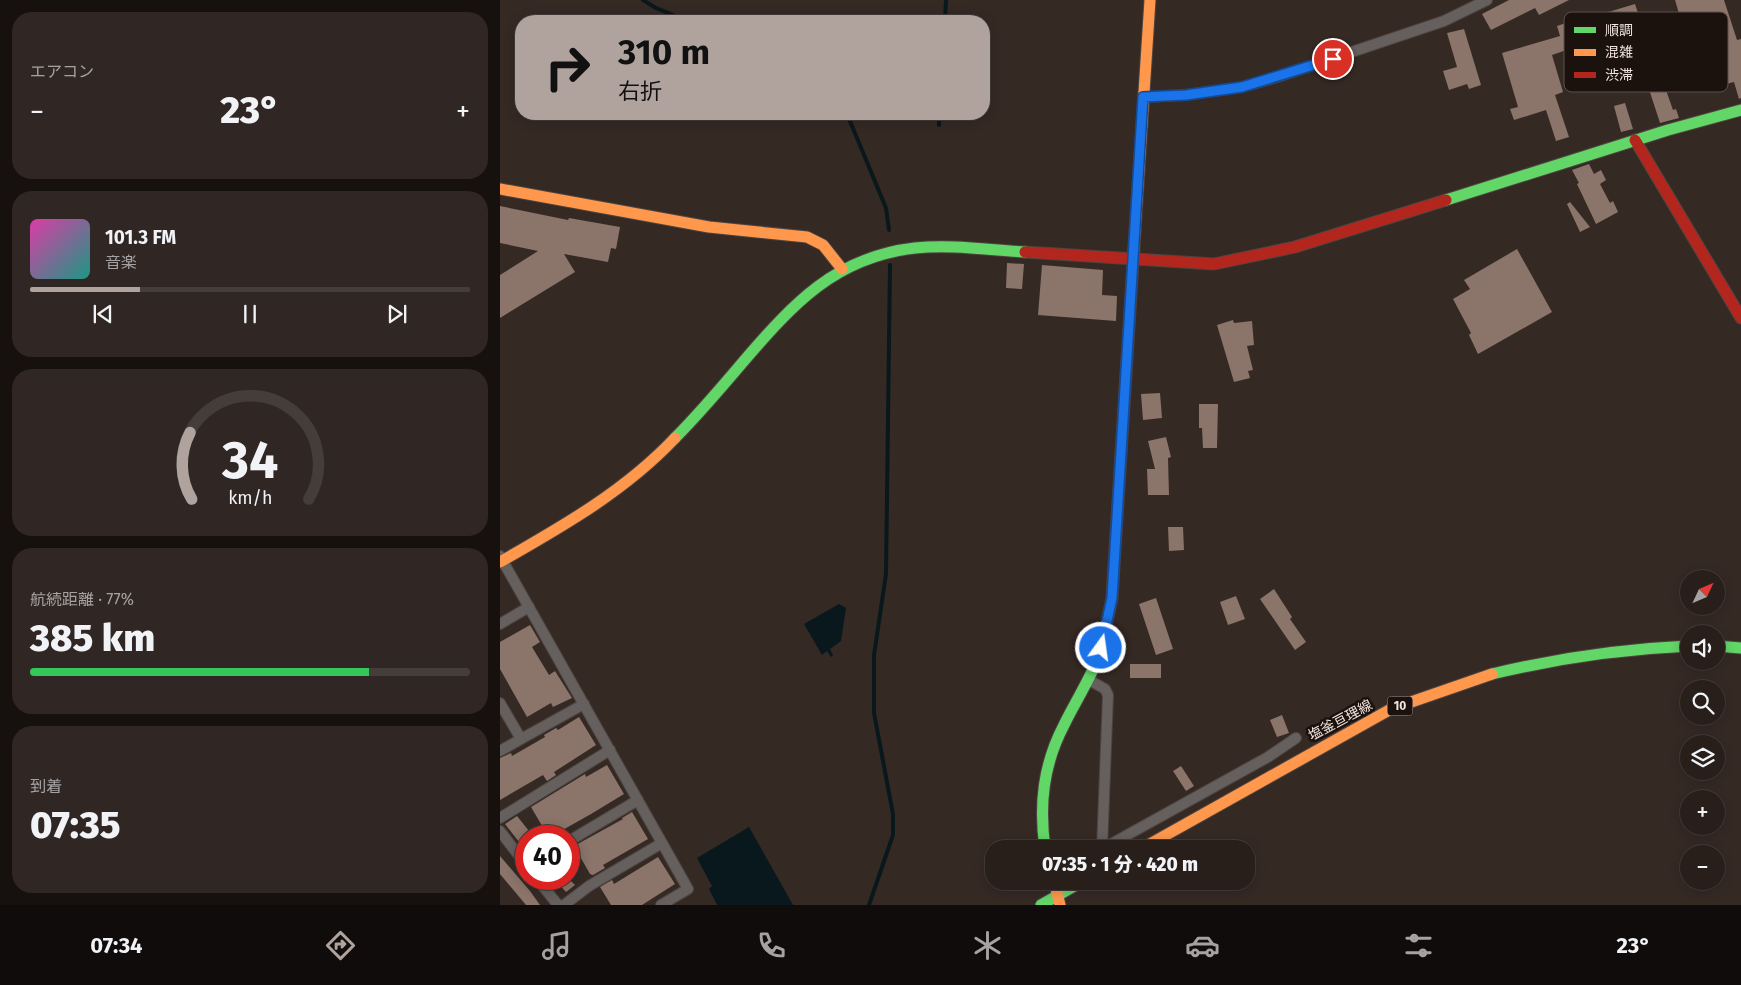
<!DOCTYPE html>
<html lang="ja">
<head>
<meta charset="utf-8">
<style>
	:root { --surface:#281f1b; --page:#302724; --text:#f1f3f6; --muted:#a5a2a3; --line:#443d3a; --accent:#b0a39d }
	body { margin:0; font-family:"Fira Sans","Noto Sans JP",sans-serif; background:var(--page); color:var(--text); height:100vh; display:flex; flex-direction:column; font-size:19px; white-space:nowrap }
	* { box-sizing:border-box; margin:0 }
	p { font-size:16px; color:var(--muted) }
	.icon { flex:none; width:28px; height:28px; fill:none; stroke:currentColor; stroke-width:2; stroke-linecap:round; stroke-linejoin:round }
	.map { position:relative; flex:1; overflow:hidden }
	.side { display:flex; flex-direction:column; gap:12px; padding:12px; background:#16110f; width:500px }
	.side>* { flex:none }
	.hud { position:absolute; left:15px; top:15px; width:475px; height:105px; border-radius:20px; box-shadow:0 2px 12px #0003,0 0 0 1px var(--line); background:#b0a39d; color:#111; overflow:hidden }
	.needle { width:32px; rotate:46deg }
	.fabs { position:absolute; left:1180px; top:570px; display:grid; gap:10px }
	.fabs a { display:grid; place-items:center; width:45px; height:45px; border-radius:50%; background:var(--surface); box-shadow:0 2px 12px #0003,0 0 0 1px var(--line); font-size:25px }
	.speed { position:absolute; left:15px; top:825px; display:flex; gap:10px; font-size:25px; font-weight:700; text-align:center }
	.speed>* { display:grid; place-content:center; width:65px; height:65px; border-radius:50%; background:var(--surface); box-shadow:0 2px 12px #0003,0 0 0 1px var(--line); line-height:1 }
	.speed .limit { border:8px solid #d22; background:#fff; color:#111 }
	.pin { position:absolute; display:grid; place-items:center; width:42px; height:42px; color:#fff; margin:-21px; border:2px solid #fff; border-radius:50%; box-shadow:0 1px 5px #0007 }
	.me { position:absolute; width:55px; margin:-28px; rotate:14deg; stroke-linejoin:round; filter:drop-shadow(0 0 4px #0008) }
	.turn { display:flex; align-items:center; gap:18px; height:105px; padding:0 20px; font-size:22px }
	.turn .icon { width:65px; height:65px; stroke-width:2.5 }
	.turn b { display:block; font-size:35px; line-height:42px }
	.big { font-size:38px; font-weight:800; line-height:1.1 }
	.side .widget { flex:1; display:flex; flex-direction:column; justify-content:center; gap:8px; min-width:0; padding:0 18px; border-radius:20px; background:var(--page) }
	.side .dial { align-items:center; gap:0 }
	.dial svg { height:130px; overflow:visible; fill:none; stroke:var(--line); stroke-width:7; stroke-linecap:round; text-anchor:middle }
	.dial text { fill:var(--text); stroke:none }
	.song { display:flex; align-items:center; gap:15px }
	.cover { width:60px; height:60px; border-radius:8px; background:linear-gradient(135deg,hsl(320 70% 55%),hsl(170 70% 35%)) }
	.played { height:5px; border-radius:2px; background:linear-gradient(90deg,var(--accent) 25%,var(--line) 25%) }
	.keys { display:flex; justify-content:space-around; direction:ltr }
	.heat { display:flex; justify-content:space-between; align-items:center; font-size:28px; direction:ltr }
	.charge { height:8px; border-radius:4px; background:linear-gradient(90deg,#34c759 77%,var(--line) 0) }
	.trip { position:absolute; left:485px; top:840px; width:270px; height:50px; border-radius:20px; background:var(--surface); box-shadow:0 2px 12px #0003,0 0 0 1px var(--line); font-weight:800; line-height:50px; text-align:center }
	.menu { display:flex; height:80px; justify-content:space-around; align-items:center; background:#100c0b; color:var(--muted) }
	.menu .icon { width:35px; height:35px }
	.menu .current { color:var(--accent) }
	.menu b { font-size:22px; color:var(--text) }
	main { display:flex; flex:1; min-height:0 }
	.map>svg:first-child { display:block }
	.water { fill:#09181c }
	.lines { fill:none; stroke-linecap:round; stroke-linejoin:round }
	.stream { stroke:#09181c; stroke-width:4 }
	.building { fill:#8b746a }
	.street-casing { stroke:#4e4440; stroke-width:12 }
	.fast-casing { stroke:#4e4440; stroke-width:13 }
	.slow-casing { stroke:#4e4440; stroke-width:13 }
	.jam-casing { stroke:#4e4440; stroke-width:13 }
	.street { stroke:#65605d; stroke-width:10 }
	.fast { stroke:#63d668; stroke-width:11 }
	.slow { stroke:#ff974d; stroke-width:11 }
	.jam { stroke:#b3261e; stroke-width:11 }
	.route-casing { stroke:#114b97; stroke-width:12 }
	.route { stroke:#1a73e8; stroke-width:9 }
	.labels { text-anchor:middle; stroke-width:5; stroke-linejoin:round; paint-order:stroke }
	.shield { fill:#1b120e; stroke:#b2a5a0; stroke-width:1 }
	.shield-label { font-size:12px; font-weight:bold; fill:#f2e4de }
	.street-label { font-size:14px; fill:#f2e4de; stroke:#1b120e }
	.key { fill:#1b120e; stroke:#5c514c; stroke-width:1 }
	.key-label { font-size:14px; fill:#f2e4de }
</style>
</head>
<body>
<main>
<section class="side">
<div class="widget"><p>エアコン</p>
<div class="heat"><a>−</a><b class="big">23°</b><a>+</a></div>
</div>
<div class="widget">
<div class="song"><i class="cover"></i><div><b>101.3 FM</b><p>音楽</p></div></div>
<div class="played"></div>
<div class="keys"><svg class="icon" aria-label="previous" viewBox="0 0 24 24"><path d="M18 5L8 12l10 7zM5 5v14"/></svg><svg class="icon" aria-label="pause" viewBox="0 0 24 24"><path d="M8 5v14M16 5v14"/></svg><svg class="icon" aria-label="next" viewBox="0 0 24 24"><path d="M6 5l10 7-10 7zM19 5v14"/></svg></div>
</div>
<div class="widget dial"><svg viewBox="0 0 100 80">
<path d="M14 69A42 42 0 1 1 86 69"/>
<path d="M14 69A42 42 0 0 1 13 28" stroke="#b0a39d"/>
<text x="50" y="56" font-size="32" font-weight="700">34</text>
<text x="50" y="72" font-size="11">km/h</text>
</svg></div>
<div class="widget"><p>航続距離 · 77%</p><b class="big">385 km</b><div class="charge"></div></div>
<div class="widget"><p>到着</p><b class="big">07:35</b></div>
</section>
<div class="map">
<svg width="1241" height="905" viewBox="0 0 1241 905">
	<rect width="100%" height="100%" fill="#352924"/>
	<!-- water -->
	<g class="water">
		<polygon points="339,604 346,608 341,641 330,649 333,655 331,657 327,651 322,655 304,624"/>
		<polygon points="249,827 293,905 217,905 209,889 212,886 197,858"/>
	</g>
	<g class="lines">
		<!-- stream -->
		<g class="stream">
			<polyline points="143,0 156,8 188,21"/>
			<polyline points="445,21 446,0"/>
			<polyline points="347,114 386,208 389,230"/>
			<polyline points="439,125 439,114"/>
			<polyline points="369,905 393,835 393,814 374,713 374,655 386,574 390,265"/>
		</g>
	</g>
	<!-- building -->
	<g class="building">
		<polygon points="1009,0 1069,0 1039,15 1035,8 991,30 982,14"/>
		<polygon points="1175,0 1224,0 1237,40 1241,39 1241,98 1239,99 1234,82 1226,84 1210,37 1188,44"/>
		<polygon points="1135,4 1155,64 1168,61 1171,70 1160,73 1173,110 1176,109 1179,118 1160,123 1132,37 1124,39 1121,29 1102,35 1103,38 1101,39 1109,65 1089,70 1085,60 1083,60 1078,46 1052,55 1063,92 1055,95 1069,137 1056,141 1046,110 1014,120 1010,109 1018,107 1002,53 1060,36 1057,26 1094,13 1095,16"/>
		<polygon points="964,29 981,85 969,89 967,84 949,90 943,71 957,67 947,33"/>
		<polygon points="1125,103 1133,129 1121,132 1114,106"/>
		<polygon points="1089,164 1094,174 1101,170 1106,180 1100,184 1110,203 1113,201 1118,212 1096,224 1077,184 1079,183 1072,170"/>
		<polygon points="1070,202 1090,227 1080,232 1067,204"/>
		<polygon points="0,206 68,220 69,218 120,227 116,249 111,248 108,262 64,254 75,272 0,318 0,275 38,251 0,243"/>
		<polygon points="1017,249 1052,312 978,354 969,335 971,333 953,299 970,289 964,280"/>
		<polygon points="507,263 524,264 522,289 506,288"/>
		<polygon points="542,265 603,270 602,295 617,296 616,321 538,315"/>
		<polygon points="733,320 734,323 752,321 754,345 747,346 753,370 748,371 750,378 734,382 717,325"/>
		<polygon points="660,393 662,418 643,420 641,394"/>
		<polygon points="699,404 718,404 717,448 703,448 702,428 699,428"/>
		<polygon points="666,437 671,457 668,458 669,495 648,495 647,469 655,469 648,441"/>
		<polygon points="668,527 683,527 684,550 669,551"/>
		<polygon points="774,589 792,617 790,619 806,642 795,650 760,599"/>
		<polygon points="736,596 745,619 728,625 720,602"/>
		<polygon points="656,598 673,649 656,655 639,604"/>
		<polygon points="30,625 40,642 32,647 49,675 55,671 72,698 53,707 51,703 27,717 0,669 0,642"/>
		<rect x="630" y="664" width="31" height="14"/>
		<polygon points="782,715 789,733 777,737 770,720"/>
		<polygon points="79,717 96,745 54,772 56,775 47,781 43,775 0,800 0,758 11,753 12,756 45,737 44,735 56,728 58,730"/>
		<polygon points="107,765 124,794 91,814 52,836 48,836 31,807 85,774 86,777"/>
		<polygon points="681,766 694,786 686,791 673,771"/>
		<polygon points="132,812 148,839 103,865 105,868 93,875 90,874 74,846 123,819 122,818"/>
		<polygon points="17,816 33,836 26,836 26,851 5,824"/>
		<polygon points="0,856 30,891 40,905 26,905 0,874"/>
		<polygon points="158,857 175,884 142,905 111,905 100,887 112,880 114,884"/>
		<polygon points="54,879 69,879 75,885 66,892"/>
	</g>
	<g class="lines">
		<!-- street casing -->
		<g class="street-casing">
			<g id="street">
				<polyline points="643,97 686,95 742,87 777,77 944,21 987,0"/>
				<polyline points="0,556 188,889 161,905"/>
				<polyline points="0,624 29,607"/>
				<polyline points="589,680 605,689 608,695 602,849"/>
				<polyline points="0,703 21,739 84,704"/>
				<polyline points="0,751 21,739"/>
				<polyline points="0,818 110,750"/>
				<polyline points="0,831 26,865"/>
				<polyline points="69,841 138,800"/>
				<polyline points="602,849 768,757 796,738"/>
				<polyline points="37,879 58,905"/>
				<polyline points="64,905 89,886 162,843"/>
			</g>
		</g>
		<!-- fast casing -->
		<g class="fast-casing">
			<g id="fast">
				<polyline points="946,200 1168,130 1241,110"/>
				<path d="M175 438C199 414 221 388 243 362 293 304 335 257 415 248 451 244 489 250 525 252"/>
				<polyline points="1216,646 1241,648"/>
				<path d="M992 674C1058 658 1121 649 1189 646"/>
				<path d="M545 849C539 805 543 765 564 725 577 698 594 674 602 645"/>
				<polyline points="541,905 583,881"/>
			</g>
		</g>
		<!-- slow casing -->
		<g class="slow-casing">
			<g id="slow">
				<polyline points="0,189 209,227 307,237 323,245 342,269"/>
				<polyline points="633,262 650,0"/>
				<path d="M0 562C63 526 125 491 175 438"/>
				<polyline points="641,849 891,709 992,674"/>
				<polyline points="554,881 560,905"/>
			</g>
		</g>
		<!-- jam casing -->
		<g class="jam-casing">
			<g id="jam">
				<polyline points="1135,140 1241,318"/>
				<polyline points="525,252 714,264 795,247 946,200"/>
				<polyline points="602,645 612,598 633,262"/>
			</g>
		</g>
		<!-- street -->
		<use href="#street" class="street"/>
		<!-- fast -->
		<use href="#fast" class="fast"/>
		<!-- slow -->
		<use href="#slow" class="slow"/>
		<!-- jam -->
		<use href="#jam" class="jam"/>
	</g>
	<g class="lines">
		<!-- route casing -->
		<g class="route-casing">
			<polyline id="route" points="601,648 612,598 643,97 686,95 742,87 833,59"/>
		</g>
		<!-- route -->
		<use href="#route" class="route"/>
	</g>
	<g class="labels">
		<!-- shield labels -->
		<rect class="shield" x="887.5" y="696.5" width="25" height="19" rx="4"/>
		<g class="shield-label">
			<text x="900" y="710">10</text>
		</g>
		<!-- street labels -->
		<g class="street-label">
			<text transform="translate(840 720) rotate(-28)" y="5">塩釜亘理線</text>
		</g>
	</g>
	<!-- legend -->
	<rect x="1064" y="12" width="164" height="80" rx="8" class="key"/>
	<rect x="1074" y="27" width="22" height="6" fill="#63d668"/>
	<rect x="1074" y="49" width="22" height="7" fill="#ff974d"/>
	<rect x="1074" y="72" width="22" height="6" fill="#b3261e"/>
	<g class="key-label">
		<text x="1105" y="35">順調</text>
		<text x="1105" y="57">混雑</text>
		<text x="1105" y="80">渋滞</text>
	</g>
</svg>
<div class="fabs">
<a><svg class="needle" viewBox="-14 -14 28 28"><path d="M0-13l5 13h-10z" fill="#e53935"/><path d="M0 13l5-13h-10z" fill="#a5a2a3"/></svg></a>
<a><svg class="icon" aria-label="sound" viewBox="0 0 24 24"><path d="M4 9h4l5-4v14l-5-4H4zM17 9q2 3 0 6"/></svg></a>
<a><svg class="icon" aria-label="search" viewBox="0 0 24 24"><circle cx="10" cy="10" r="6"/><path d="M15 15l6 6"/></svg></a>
<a><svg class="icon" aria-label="layers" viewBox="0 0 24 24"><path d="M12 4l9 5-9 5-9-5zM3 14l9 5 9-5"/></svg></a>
<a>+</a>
<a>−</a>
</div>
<div class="speed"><div class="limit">40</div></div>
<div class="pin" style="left:833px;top:59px;background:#d93025"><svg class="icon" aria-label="arrive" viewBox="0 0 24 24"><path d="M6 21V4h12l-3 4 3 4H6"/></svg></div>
<svg class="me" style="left:601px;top:648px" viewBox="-20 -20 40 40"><circle r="17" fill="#1a73e8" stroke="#fff" stroke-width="3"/><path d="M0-11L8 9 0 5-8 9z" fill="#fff"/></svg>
<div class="trip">07:35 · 1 分 · 420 m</div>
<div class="hud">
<div class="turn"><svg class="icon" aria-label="right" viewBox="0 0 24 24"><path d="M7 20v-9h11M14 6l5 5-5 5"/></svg><div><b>310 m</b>右折</div></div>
</div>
</div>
</main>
<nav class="menu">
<b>07:34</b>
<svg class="icon current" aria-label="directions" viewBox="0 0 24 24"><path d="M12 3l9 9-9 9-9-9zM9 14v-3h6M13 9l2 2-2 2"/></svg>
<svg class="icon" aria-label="music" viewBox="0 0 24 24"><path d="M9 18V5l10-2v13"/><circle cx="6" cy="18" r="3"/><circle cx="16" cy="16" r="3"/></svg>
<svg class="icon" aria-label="phone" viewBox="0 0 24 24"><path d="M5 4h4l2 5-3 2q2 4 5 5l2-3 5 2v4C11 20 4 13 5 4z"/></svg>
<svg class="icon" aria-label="climate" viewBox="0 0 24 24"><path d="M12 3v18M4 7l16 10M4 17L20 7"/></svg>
<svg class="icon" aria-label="car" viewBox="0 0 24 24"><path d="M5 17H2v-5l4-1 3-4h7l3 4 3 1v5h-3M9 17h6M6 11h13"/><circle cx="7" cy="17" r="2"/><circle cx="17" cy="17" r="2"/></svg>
<svg class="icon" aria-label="filters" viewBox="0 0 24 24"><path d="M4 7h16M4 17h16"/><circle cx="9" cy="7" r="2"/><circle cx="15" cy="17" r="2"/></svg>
<b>23°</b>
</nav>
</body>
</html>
